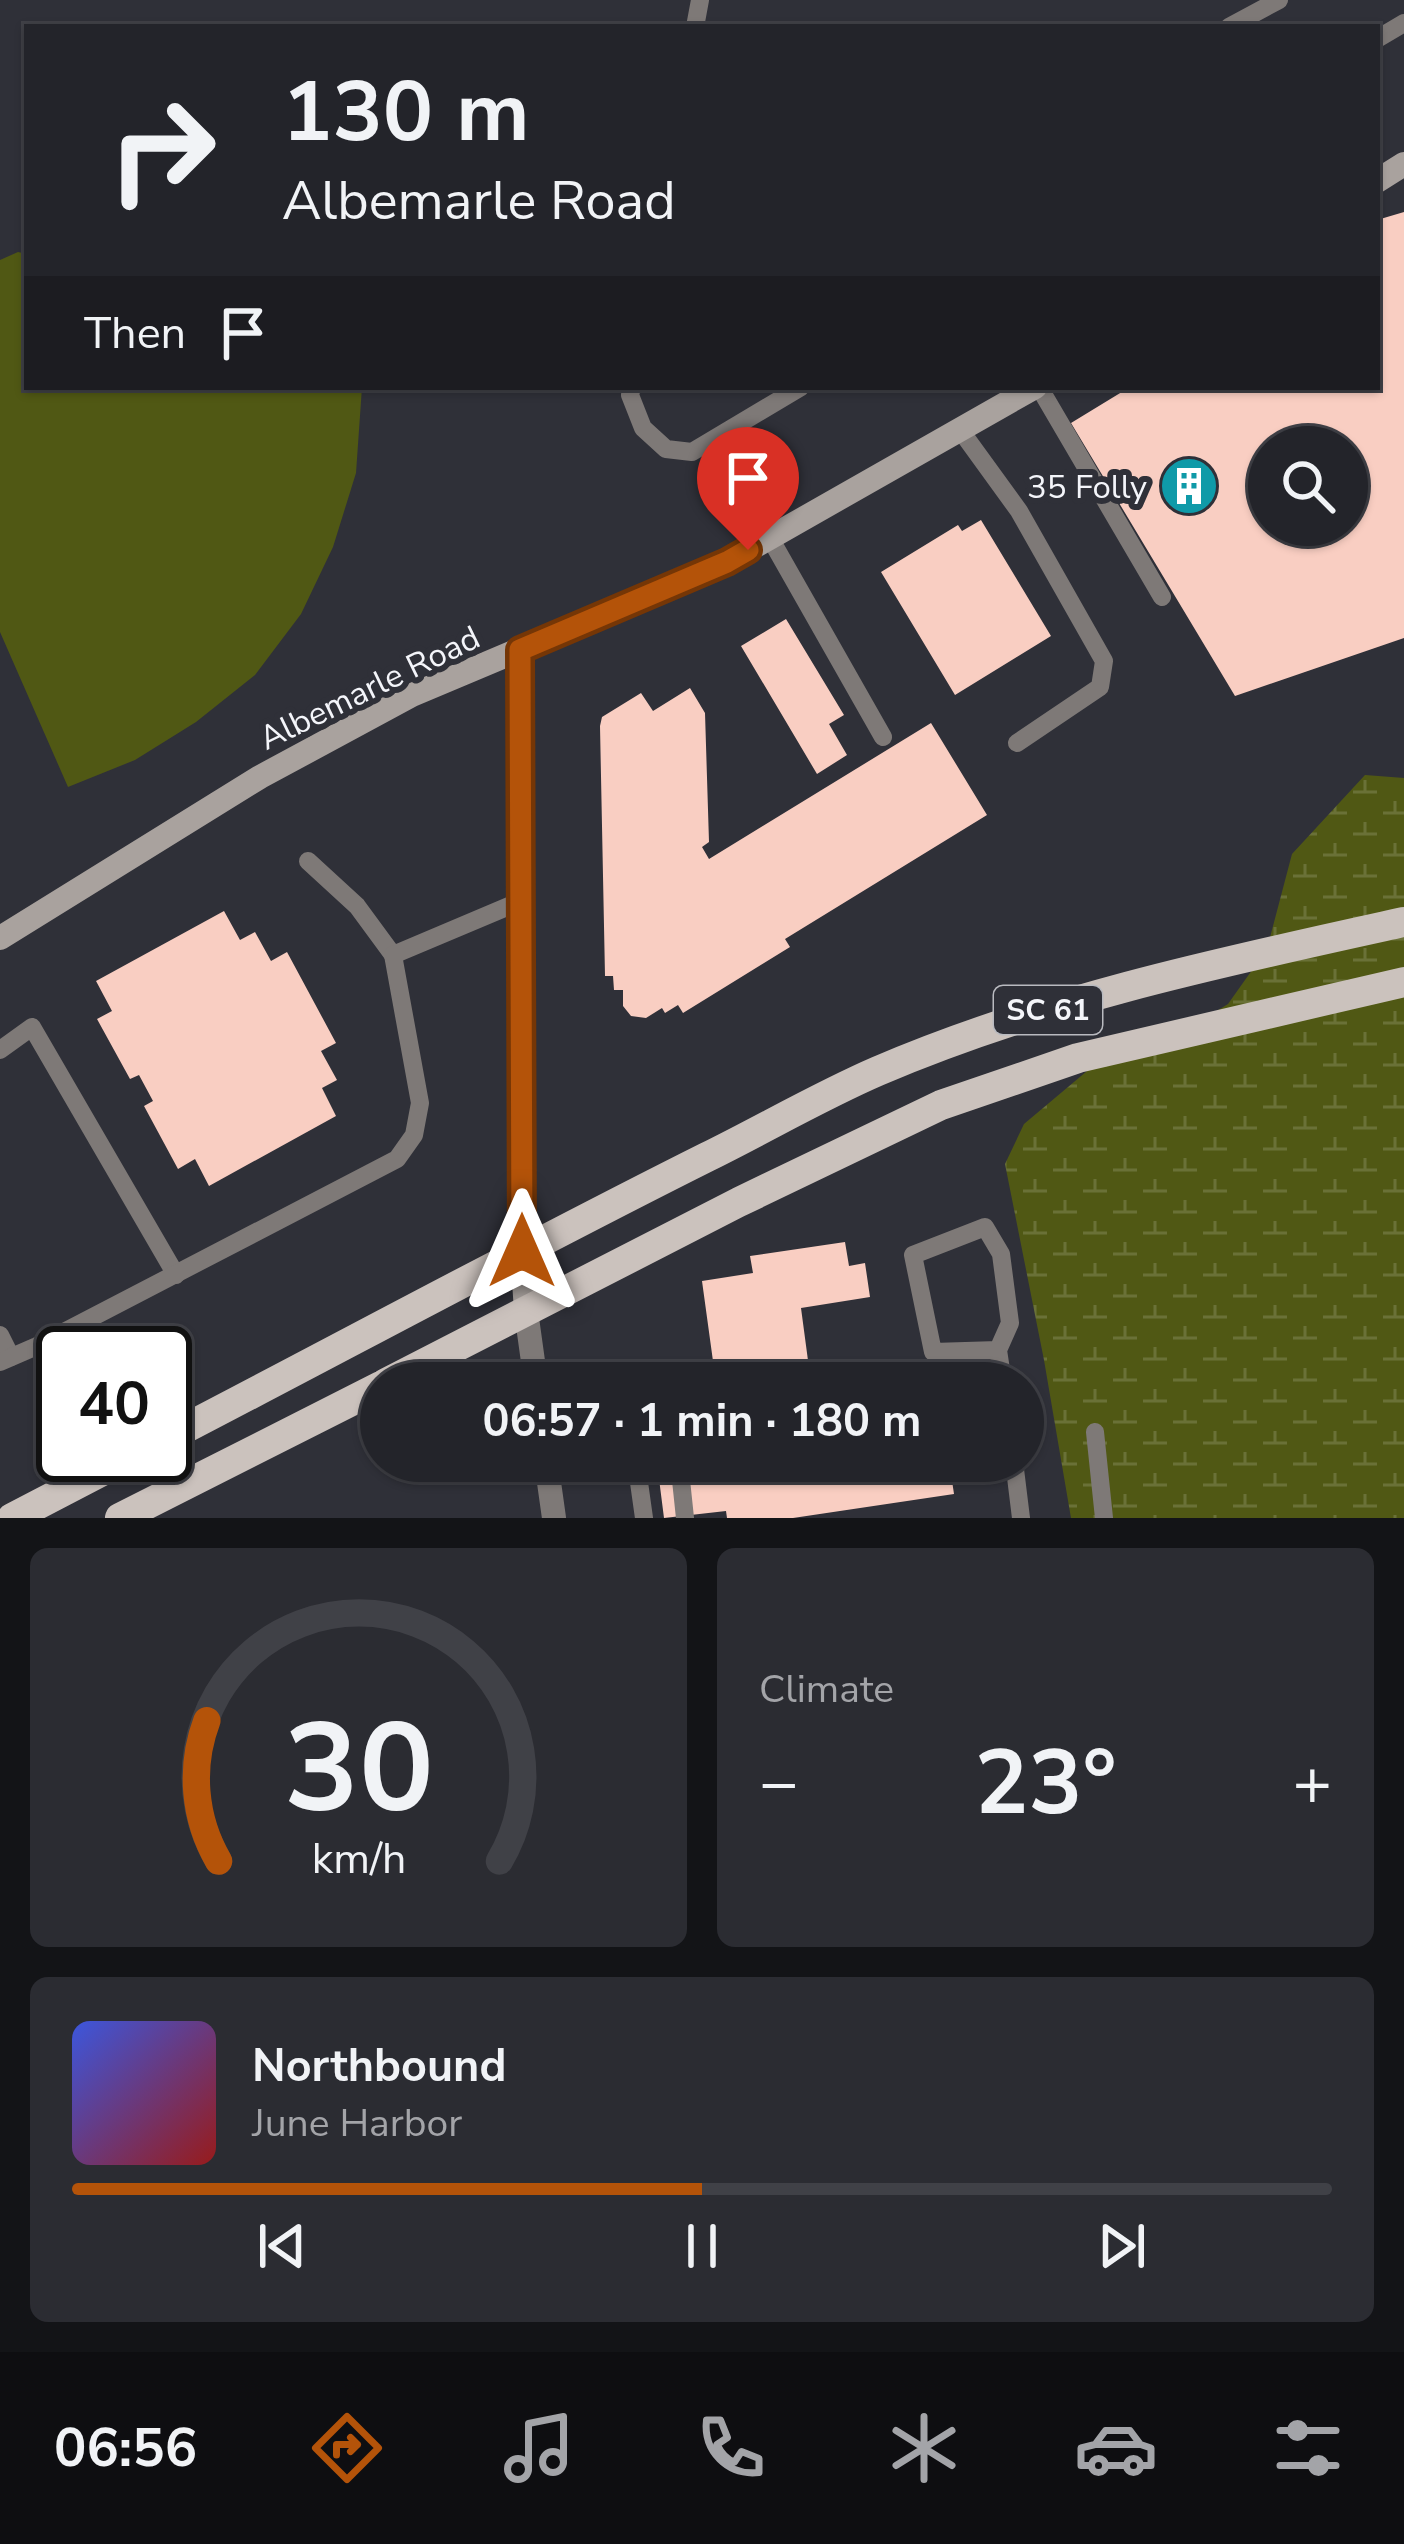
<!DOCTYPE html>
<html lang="en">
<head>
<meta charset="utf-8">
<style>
	:root { --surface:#23242a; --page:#2b2c32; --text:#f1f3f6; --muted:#a3a4a8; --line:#404147; --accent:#b45309 }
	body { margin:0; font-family:"Nunito Sans",sans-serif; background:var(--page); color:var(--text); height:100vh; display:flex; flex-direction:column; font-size:45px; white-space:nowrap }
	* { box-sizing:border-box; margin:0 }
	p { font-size:39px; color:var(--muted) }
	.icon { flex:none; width:66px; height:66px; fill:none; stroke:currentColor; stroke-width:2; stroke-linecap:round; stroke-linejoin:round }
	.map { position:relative; height:1518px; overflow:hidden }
	.details { display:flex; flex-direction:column; gap:30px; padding:30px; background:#131417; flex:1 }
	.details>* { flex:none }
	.hud { position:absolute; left:24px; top:24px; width:1356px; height:366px; border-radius:0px; box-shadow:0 3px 9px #0004,0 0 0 3px var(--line); background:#23242a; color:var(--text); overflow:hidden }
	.fabs { position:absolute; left:1248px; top:426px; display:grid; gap:24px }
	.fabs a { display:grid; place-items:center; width:120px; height:120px; border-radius:50%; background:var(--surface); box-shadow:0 3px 9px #0004,0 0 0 3px var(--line); font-size:60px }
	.speed { position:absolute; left:36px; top:1326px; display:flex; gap:24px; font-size:60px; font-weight:700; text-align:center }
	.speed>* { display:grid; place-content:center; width:156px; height:156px; border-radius:50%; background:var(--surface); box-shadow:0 3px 9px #0004,0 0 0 3px var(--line); line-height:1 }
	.speed .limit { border:6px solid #111; border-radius:18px; background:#fff; color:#111 }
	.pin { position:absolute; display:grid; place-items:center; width:102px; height:102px; color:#fff; margin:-123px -51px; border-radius:50% 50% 50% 0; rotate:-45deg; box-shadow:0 0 12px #0007 }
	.pin .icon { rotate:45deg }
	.me { position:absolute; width:132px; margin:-66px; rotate:0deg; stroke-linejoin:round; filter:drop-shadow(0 0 9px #0008) }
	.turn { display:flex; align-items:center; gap:42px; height:252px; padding:0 60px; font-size:54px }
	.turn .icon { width:156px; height:156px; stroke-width:2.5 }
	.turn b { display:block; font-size:84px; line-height:102px }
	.then { display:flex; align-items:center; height:114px; padding:0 60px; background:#0003; gap:24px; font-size:45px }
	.big { font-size:90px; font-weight:700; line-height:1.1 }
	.details .tile { flex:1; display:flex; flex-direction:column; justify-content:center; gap:18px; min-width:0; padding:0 42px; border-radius:18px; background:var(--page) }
	.details .dial { align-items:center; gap:0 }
	.dial svg { height:312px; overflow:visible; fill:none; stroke:var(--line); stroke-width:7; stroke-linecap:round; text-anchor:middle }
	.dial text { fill:var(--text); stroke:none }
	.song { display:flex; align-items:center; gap:36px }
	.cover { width:144px; height:144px; border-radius:18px; background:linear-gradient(135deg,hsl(230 70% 55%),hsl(0 70% 35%)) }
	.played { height:12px; border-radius:6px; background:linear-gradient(90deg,var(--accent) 50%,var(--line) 50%) }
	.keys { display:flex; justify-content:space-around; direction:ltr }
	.heat { display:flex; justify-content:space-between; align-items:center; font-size:66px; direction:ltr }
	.details .tiles { flex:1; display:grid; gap:30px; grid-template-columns:1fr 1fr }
	.tile:last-child { grid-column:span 2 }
	.trip { position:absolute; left:360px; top:1362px; width:684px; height:120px; border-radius:60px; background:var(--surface); box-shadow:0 3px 9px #0004,0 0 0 3px var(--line); font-weight:700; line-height:120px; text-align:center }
	.tab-bar { display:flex; height:192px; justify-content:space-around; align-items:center; background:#0e0e11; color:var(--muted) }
	.tab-bar .icon { width:84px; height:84px }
	.tab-bar .selected { color:var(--accent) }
	.tab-bar b { font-size:54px; color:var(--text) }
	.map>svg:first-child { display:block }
	.wetland { fill:url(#wetland-marsh) }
	.garden { fill:#505814 }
	.building { fill:#f9cec2; fill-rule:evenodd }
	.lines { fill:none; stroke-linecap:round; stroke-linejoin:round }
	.lane { stroke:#7e7977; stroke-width:18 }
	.street { stroke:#7e7977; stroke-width:24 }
	.secondary { stroke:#a9a29e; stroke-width:24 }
	.primary { stroke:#cbc2bd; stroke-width:30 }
	.route-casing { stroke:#753606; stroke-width:30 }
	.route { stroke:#b45309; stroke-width:21 }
	.labels { text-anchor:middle; stroke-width:12; stroke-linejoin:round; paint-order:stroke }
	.shield { fill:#2f3038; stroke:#b9bac0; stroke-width:3 }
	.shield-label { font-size:30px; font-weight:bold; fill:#f4f5fa }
	.poi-label { font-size:33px; fill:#f4f5fa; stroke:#2f3038; text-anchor:end }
	.street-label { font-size:33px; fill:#f4f5fa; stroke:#2f3038 }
</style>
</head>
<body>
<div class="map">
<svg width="1404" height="1518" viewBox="0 0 1404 1518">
	<defs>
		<pattern id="wetland-marsh" width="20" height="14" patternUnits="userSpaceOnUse" patternTransform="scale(3)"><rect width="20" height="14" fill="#505814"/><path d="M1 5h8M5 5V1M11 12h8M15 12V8" fill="none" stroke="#6a7137"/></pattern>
	</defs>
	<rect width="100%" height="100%" fill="#2f3038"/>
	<!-- wetland -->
	<polygon class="wetland" points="1365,775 1404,778 1404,1518 1071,1518 1044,1360 1005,1164 1024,1124 1093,1066 1202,1020 1228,1004 1267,949 1292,854"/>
	<!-- garden -->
	<polygon class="garden" points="18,252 27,254 27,387 362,387 356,473 333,547 301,614 255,675 196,722 135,760 68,787 0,632 0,260"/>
	<!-- building -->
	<g class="building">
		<path d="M1404 212V638L1235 696 1071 423 1130 387H1152L1156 392 1163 387H1377V220ZM1269 447H1347V525H1269Z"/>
		<polygon points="981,520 1051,636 955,695 881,572 958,525 962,531"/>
		<polygon points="786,619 844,715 829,724 847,755 817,774 741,646"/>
		<polygon points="690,688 705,713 709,842 702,847 709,859 931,723 987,815 785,939 790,947 683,1013 678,1005 665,1013 662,1008 646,1018 631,1016 623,1006 623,990 614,990 613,976 605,976 600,726 602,717 641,693 653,711"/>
		<polygon points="224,911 240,940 255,932 271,961 287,952 336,1043 321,1051 337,1080 322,1088 336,1116 209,1186 195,1159 178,1169 144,1106 153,1101 139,1075 130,1079 97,1019 112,1011 96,981"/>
		<polygon points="845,1242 849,1266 865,1263 870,1297 801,1308 811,1383 716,1383 702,1281 753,1273 750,1256"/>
		<polygon points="669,1461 707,1461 709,1477 729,1473 727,1461 959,1461 950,1467 954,1494 793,1518 727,1518 726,1511 664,1518 657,1463"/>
	</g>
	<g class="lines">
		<!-- lane -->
		<g class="lane">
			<polyline points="695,27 700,0"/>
			<polyline points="1229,27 1279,0"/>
			<polyline points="1377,39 1404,23"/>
			<polyline points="632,387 630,395 643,428 666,449 692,452 801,387"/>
			<polyline points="1039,387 1162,597"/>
			<polyline points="961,431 1019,511 1104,661 1100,687 1017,743"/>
			<polyline points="770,538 883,737"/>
			<polyline points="308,861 357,906 393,955"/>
			<polyline points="0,1050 32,1027 176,1275"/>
			<polyline points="0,1335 11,1357"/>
			<polyline points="998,1350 933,1352 913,1255 985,1227 1001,1254 1010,1323 998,1350 1003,1383"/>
			<polyline points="0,1362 37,1346 397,1159 414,1135 420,1103 393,955 521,901"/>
			<polyline points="1095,1432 1104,1518"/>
			<polyline points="636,1461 644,1518"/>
			<polyline points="679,1461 685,1518"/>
			<polyline points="1014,1461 1021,1518"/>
		</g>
		<!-- street -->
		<g class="street">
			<polyline points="526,1311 536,1383"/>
			<polyline points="546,1461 554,1518"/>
		</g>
		<!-- secondary -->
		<g class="secondary">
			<polyline points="1377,181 1404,164"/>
			<polyline points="520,650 522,1251 526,1311"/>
			<polyline points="0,938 260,777 412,695 727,562 1035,387"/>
		</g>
		<!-- primary -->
		<g class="primary">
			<polyline points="386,1383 739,1202 941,1105 1078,1058 1404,982"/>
			<path d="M165 1439C346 1345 525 1248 707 1157 764 1129 820 1096 878 1071 1046 999 1226 961 1404 922"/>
			<polyline points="12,1518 133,1455"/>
			<polyline points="120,1518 381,1386"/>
		</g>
	</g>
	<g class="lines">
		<!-- route casing -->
		<g class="route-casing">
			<polyline id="route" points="522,1251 520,650 727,562 748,550"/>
		</g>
		<!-- route -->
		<use href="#route" class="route"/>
	</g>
	<!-- icons -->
	<defs>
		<g id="building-disc" transform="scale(3)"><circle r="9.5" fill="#0f9aa8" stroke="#2f3038"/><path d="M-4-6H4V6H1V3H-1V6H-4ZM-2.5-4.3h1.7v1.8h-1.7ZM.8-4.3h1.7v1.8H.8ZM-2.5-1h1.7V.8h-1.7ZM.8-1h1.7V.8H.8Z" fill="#fff"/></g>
	</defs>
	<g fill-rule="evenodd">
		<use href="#building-disc" x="1189" y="486"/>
	</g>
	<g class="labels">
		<!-- shield labels -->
		<rect class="shield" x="994" y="986" width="108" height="48" rx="9"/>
		<g class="shield-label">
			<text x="1048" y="1020">SC 61</text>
		</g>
		<!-- poi labels -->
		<g class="poi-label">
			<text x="1147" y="498">35 Folly</text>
		</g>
		<!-- street labels -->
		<g class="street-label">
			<text transform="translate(369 687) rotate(-26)" y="12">Albemarle Road</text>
		</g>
	</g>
</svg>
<div class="fabs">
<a><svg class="icon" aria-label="search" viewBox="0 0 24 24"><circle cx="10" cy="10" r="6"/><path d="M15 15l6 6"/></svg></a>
</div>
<div class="speed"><div class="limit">40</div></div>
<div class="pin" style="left:748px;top:550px;background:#d93025"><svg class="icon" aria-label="arrive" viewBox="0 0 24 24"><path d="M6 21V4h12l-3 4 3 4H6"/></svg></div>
<svg class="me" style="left:522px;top:1251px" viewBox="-20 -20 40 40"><path d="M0-17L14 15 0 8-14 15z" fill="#b45309" stroke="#fff" stroke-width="4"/></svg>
<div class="trip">06:57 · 1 min · 180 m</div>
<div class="hud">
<div class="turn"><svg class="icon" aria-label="right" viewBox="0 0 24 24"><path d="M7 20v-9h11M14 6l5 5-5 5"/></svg><div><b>130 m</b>Albemarle Road</div></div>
<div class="then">Then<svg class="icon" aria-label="arrive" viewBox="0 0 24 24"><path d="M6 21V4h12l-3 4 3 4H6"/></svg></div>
</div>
</div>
<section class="details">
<div class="tiles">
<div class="tile dial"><svg viewBox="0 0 100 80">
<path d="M14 69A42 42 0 1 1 86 69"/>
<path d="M14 69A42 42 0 0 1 11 33" stroke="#b45309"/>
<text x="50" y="56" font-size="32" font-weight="700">30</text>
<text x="50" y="72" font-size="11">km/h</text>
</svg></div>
<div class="tile"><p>Climate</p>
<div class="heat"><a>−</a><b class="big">23°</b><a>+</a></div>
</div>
<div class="tile">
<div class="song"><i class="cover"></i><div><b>Northbound</b><p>June Harbor</p></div></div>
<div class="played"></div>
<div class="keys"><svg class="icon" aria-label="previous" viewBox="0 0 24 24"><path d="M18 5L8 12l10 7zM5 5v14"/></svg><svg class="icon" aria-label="pause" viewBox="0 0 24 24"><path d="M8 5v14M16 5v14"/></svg><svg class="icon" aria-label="next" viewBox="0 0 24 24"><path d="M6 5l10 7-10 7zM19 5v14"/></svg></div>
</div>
</div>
</section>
<nav class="tab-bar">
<b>06:56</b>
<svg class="icon selected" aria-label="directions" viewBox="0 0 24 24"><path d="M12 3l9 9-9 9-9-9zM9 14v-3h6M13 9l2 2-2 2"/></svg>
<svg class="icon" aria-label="music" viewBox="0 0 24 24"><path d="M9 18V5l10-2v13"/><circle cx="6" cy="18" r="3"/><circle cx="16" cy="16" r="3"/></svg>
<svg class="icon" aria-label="phone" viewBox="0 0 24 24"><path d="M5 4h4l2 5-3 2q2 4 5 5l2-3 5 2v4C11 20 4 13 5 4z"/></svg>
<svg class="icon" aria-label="climate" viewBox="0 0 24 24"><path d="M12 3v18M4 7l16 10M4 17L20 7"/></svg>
<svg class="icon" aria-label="car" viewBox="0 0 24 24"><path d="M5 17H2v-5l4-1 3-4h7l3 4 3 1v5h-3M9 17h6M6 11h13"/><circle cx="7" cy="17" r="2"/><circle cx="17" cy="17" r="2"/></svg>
<svg class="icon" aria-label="filters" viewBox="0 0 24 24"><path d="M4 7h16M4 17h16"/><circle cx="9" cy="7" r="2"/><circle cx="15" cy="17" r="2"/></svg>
</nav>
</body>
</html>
